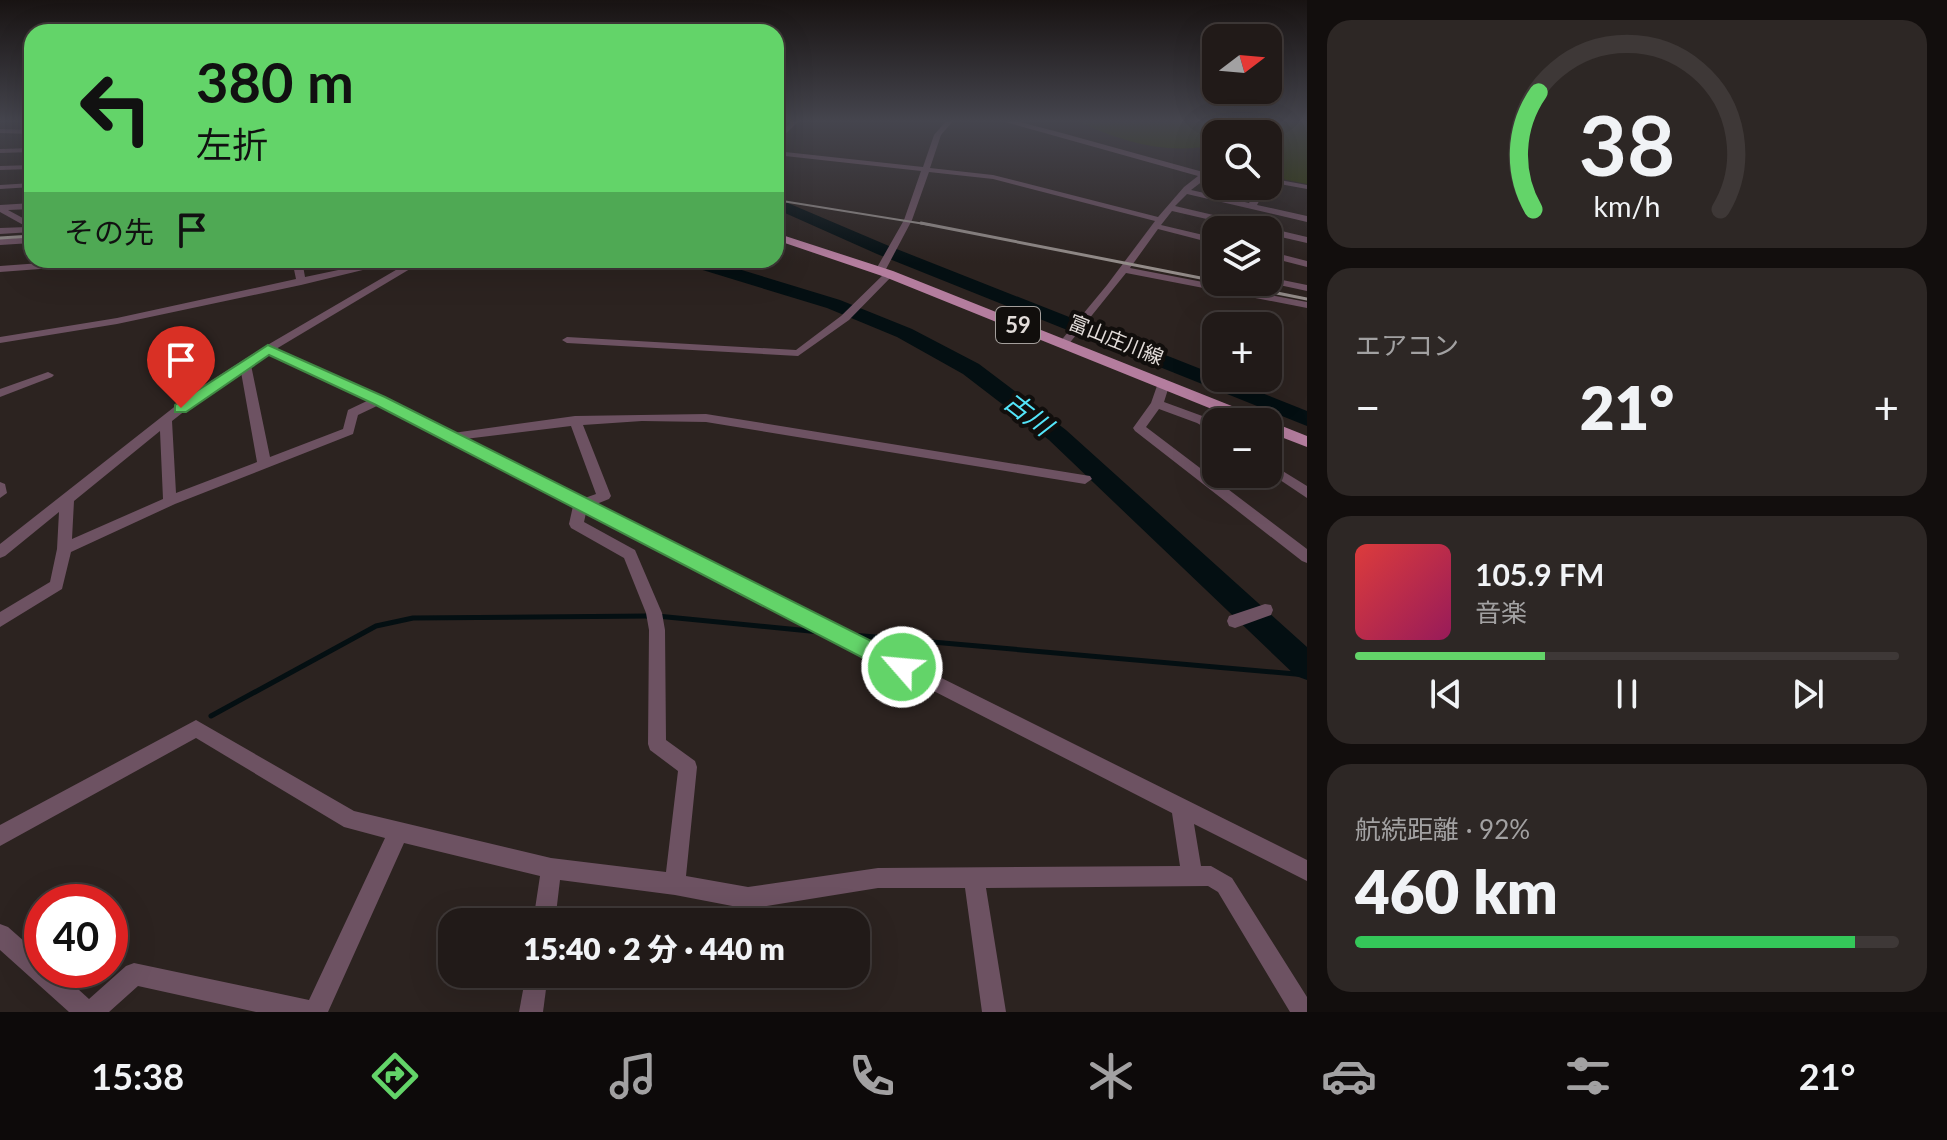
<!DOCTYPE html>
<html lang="ja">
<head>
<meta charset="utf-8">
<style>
	:root { --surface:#211a18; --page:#2d2725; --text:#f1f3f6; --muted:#a2a1a2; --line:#3e3837; --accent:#63d469 }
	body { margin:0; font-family:Lato,"Noto Sans JP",sans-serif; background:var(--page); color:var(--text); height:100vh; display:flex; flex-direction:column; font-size:30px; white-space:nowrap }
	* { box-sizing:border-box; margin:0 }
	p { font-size:26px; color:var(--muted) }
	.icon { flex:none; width:44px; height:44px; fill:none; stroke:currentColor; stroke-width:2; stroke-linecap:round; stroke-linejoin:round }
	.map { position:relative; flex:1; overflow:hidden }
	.side { display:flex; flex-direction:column; gap:20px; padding:20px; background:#120e0d; width:640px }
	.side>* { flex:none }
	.top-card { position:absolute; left:24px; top:24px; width:760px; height:244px; border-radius:24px; box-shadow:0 8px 32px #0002,0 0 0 2px var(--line); background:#63d469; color:#111; overflow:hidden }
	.needle { width:52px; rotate:74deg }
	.fabs { position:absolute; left:1202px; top:24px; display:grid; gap:16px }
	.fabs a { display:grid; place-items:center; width:80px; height:80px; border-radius:16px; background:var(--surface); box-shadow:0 8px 32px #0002,0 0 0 2px var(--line); font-size:40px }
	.speed { position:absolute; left:24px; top:884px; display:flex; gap:16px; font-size:40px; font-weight:700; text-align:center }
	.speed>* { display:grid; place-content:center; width:104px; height:104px; border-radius:50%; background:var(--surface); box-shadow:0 8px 32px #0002,0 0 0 2px var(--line); line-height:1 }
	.speed .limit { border:12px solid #d22; background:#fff; color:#111 }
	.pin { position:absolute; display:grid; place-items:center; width:68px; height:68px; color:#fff; margin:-82px -34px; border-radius:50% 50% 50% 0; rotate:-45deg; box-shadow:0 0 8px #0007 }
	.pin .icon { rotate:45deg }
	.me { position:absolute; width:88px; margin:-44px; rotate:297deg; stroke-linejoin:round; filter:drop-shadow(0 0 6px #0008) }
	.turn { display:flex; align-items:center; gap:28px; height:168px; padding:0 40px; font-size:36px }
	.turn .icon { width:104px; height:104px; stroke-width:2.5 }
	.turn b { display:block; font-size:56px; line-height:68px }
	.then { display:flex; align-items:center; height:76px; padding:0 40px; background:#0003; gap:16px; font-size:30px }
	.big { font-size:60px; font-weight:800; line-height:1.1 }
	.side .widget { flex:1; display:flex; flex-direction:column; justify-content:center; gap:12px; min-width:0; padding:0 28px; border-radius:24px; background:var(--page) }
	.side .dial { align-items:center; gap:0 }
	.dial svg { height:208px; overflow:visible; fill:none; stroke:var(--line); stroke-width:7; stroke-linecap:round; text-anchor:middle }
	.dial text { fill:var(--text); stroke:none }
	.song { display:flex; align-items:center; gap:24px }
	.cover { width:96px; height:96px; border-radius:12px; background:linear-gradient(135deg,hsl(0 70% 55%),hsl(330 70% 35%)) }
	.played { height:8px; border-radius:4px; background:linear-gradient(90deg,var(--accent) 35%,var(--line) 35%) }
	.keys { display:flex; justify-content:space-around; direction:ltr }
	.heat { display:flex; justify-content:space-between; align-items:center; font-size:44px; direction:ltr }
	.charge { height:12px; border-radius:6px; background:linear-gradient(90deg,#34c759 92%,var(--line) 0) }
	.trip { position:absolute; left:438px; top:908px; width:432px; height:80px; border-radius:24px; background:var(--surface); box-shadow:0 8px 32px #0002,0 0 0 2px var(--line); font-weight:800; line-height:80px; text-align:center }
	.menu { display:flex; height:128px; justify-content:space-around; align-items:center; background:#0d0a0a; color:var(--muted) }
	.menu .icon { width:56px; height:56px }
	.menu .on { color:var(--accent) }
	.menu b { font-size:36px; color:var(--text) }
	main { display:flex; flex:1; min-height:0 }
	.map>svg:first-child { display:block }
	.green { fill:#2d3703 }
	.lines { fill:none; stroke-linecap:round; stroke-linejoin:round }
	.stream { stroke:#040f12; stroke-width:5 }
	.river { fill:#040f12; fill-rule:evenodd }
	.minor { fill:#6d5262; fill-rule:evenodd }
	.major { fill:#b47d9e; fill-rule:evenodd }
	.rail-far1 { stroke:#938c89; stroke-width:2 }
	.rail { stroke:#938c89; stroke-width:3 }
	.route { fill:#63d469; stroke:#408a44; stroke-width:2 }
	.labels { text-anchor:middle; stroke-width:8; stroke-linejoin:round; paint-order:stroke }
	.far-street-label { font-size:20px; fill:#e3ddda; stroke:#110e0c }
	.shield { fill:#110e0c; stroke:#a49f9c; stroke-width:2 }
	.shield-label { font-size:22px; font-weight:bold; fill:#e3ddda }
	.water-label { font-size:26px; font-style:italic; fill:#53e5fa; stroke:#110e0c }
</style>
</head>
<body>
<main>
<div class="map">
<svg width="1307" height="1012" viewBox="0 0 1307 1012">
	<rect width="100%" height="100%" fill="#2c2320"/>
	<!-- green -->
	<path class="green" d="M1077 121H1307V184L1268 176V150L1278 146 1268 142V134H1216V145C1165 155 1123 142 1077 121Z"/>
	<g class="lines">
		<!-- stream -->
		<g class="stream">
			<polyline points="657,616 820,632"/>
			<polyline points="852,635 1307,675"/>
			<polyline points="211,716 376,626 413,618 649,616"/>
		</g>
		<!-- river -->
		<g class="river">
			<polygon points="776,198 889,246 1216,375 1216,378 1224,378 1307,411 1307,426 877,254 776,209"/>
			<polygon points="680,260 709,260 840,300 912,329 979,364 1066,430 1307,647 1307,680 1296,676 1049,440 963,374 897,337 827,308 683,264"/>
		</g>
		<!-- minor -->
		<g class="minor">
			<polygon points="792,121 799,121 776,143 776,137"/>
			<polygon points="946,121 953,121 941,135 930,168 993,175 1158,217 1184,187 1198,176 1002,121 1016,121 1062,133 1203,172 1216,166 1216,171 1191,190 1249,203 1259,186 1267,186 1257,205 1307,216 1307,222 1187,194 1175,206 1307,237 1307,243 1268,234 1268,230 1254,230 1172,211 1161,225 1216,238 1216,244 1158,229 1130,268 1307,302 1307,308 1126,273 1068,345 1060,345 1059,343 1107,285 1155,221 993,179 929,172 912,220 885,271 880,274 875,271 904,220 921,171 776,155 776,151 923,167 934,135"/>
			<polygon points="0,129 32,130 32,134 0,133"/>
			<polygon points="32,148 32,152 0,153 0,149"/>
			<polygon points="32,165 32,169 0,170 0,166"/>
			<polygon points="1268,178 1307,185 1307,189 1268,182"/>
			<polygon points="32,183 32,187 0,189 0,185"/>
			<polygon points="32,203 32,209 8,210 32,223 32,232 0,234 0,228 27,227 0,212 0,205"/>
			<polygon points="32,237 32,243 0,245 0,239"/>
			<polygon points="1216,250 1216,270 1206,267 1204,265 1213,251"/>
			<polygon points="1268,251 1307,261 1307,267 1268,257"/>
			<polygon points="82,260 125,260 120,263 0,272 0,266"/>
			<polygon points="292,260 302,260 305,277 386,260 404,260 301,285 117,324 0,343 0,337 117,318 296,279"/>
			<path d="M413 260H425L276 349 383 397 453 433 575 416 706 414 1090 476 1092 479 1085 484 706 422 642 421 583 425 611 496 609 499 594 505 1307 860V881L1194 824 1201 866H1211L1232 878 1307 997V1012H1290L1218 892 1208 886 986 888 1006 1012H982L965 888H878L748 909 675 895 560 880 555 922H533L540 876 404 843 328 1012H256L138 986 109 1012H69L0 950V924L8 927 42 957V970H57L89 999 126 966 134 963 309 1000 385 838 344 827 196 738 0 846V825L196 720 354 811 551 858 666 872 678 771 650 750 648 744 649 630 646 613 624 558 571 528 569 524 573 506 379 405 358 415 353 434 175 504 71 552 62 589 0 627V612L50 582 57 549 59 512 5 556 0 558V544L192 393 264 347ZM269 353 369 400 348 410 343 429 270 457 251 365ZM241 372 257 462 176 493 172 421 200 399ZM571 426 596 494 582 499 465 439ZM160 431 163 499 72 539 74 501ZM586 513 1172 813 1180 866 878 868 748 887 686 876 697 767 695 761 666 740 665 630 662 613 635 550 584 522Z"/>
			<polygon points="886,272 894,274 849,320 798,356 567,343 562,340 567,337 796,350 841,316"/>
			<polygon points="1268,277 1307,285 1307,291 1265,282 1268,282"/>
			<polygon points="48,372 54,375 52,377 0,397 0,389"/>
			<polygon points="1164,379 1170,383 1164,402 1205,417 1216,424 1216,434 1197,423 1159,409 1146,427 1307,549 1307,563 1302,561 1135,431 1133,428 1151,403 1158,383"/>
			<polygon points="1268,462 1307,486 1307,498 1268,472"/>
			<polygon points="0,482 5,484 7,493 0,498"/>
			<polygon points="1265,604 1271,605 1273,610 1271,615 1235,628 1229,626 1227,621 1229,616"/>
			<polygon points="526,974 548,974 543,1012 519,1012"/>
		</g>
		<!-- major -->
		<polygon class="major" points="776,233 893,271 1307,436 1307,447 1268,432 1268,422 1244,422 885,277 776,240"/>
		<!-- rail-far1 -->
		<polyline class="rail-far1" points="776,200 931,225"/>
		<!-- rail -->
		<g class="rail">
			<polyline points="921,223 1216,281"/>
			<polyline points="0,238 32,236"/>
			<polyline points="1222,282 1307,299"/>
		</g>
	</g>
	<!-- sky -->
	<linearGradient id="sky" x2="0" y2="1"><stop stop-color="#181312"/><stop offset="0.46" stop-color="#45454e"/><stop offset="1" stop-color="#45454e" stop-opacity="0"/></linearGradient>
	<rect width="1307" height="263" fill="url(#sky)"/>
	<!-- route -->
	<polygon class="route" points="268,345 385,397 909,660 913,667 909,674 902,676 894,674 374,404 269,355 186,412 175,412 175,405"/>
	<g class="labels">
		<!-- far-street labels -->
		<g class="far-street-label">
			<text transform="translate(1116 340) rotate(22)" y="7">富山庄川線</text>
		</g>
		<!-- shield labels -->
		<rect class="shield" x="996" y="307" width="44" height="36" rx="6"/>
		<g class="shield-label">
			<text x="1018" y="333">59</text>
		</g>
		<!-- water labels -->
		<g class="water-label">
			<text transform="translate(1028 414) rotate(38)" y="9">古川</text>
		</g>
	</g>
</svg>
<div class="fabs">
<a><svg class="needle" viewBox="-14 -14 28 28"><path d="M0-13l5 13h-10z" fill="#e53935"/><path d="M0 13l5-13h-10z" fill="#a2a1a2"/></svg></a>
<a><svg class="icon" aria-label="search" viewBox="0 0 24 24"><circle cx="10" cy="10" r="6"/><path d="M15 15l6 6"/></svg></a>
<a><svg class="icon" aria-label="layers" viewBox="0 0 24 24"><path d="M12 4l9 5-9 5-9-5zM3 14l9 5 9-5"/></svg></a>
<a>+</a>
<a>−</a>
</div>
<div class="speed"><div class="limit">40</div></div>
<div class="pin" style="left:181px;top:408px;background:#d93025"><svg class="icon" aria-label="arrive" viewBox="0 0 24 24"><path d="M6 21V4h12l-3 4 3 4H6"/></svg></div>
<svg class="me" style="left:902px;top:667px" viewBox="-20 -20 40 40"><circle r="17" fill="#63d469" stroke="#fff" stroke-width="3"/><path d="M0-11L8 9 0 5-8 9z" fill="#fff"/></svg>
<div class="trip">15:40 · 2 分 · 440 m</div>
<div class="top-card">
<div class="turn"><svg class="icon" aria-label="left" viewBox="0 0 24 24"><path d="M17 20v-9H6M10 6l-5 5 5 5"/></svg><div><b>380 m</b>左折</div></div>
<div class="then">その先<svg class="icon" aria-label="arrive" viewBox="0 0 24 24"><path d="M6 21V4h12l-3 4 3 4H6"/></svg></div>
</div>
</div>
<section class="side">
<div class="widget dial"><svg viewBox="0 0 100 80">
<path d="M14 69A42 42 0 1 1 86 69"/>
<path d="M14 69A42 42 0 0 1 16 24" stroke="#63d469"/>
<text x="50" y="56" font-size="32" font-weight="700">38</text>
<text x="50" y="72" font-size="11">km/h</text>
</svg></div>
<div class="widget"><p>エアコン</p>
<div class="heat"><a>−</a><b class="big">21°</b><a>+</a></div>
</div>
<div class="widget">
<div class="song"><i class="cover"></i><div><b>105.9 FM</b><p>音楽</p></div></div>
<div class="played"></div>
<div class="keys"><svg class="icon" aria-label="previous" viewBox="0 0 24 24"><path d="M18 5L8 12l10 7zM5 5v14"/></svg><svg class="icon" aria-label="pause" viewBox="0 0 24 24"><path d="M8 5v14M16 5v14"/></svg><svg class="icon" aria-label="next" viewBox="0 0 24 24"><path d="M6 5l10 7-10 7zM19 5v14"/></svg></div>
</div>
<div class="widget"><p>航続距離 · 92%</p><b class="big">460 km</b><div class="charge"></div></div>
</section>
</main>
<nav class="menu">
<b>15:38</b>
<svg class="icon on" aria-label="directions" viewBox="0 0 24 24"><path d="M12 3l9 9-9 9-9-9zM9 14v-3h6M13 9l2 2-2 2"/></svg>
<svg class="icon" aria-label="music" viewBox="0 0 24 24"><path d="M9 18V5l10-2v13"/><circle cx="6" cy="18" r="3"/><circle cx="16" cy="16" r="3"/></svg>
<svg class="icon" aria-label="phone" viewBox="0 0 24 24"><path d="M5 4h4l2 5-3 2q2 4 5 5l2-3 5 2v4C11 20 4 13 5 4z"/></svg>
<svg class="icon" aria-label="climate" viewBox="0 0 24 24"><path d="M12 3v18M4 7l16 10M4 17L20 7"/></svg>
<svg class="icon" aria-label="car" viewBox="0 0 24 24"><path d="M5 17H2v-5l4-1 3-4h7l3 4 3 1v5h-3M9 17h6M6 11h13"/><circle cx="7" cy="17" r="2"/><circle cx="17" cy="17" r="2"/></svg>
<svg class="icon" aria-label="filters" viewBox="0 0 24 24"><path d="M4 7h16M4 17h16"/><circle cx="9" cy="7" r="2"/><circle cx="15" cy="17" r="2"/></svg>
<b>21°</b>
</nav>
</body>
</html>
